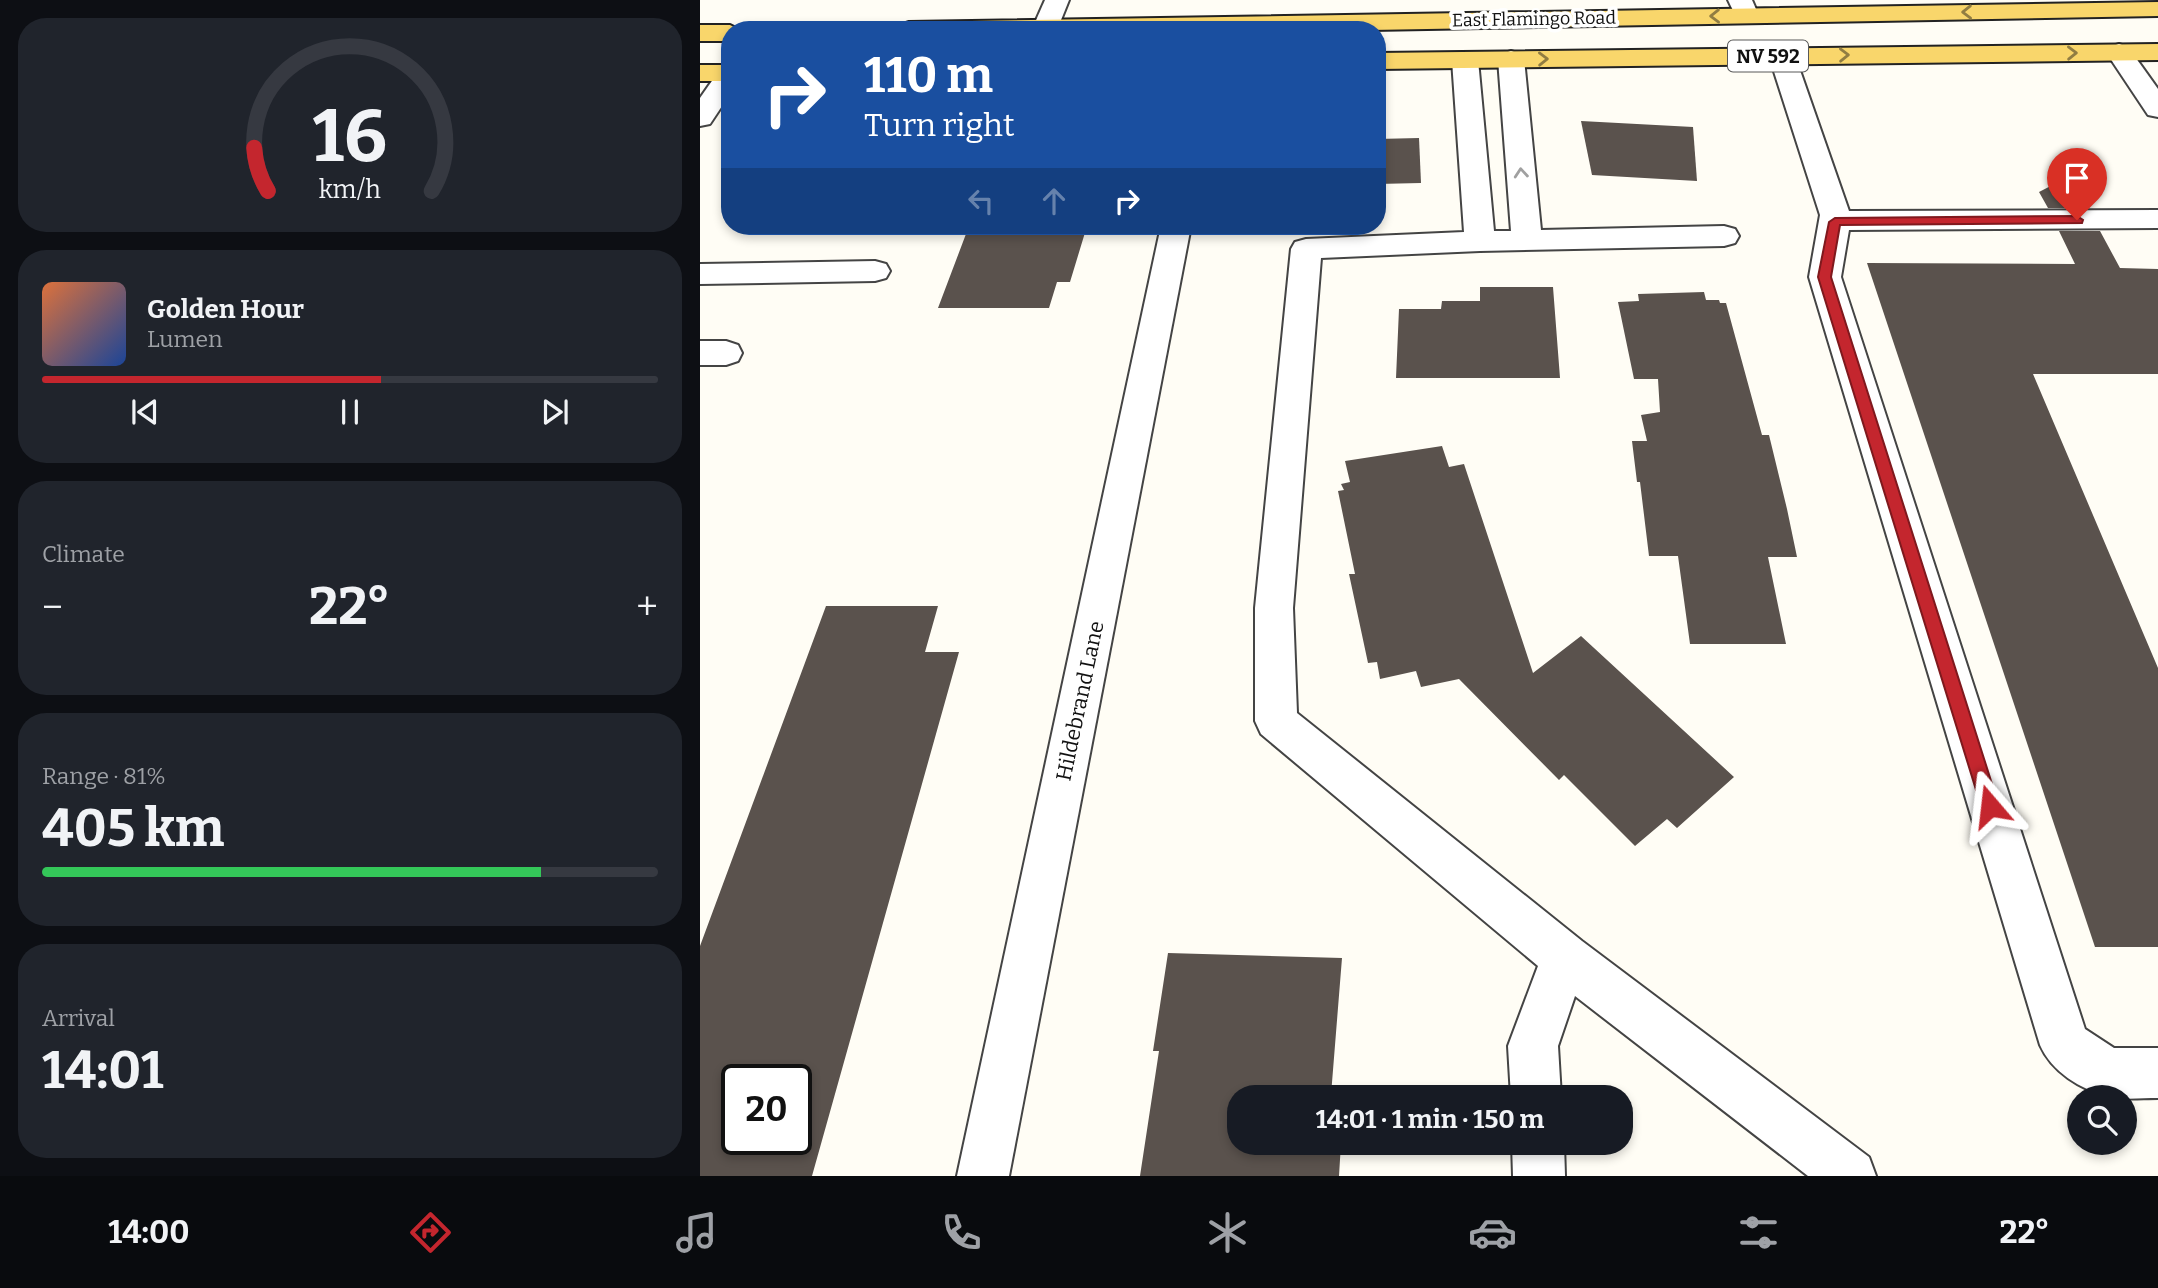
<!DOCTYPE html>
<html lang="en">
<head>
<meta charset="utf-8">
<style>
	:root { --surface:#171b24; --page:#20242c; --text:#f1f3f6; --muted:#9ea1a6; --line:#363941; --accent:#c4262e }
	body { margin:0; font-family:Bitter,serif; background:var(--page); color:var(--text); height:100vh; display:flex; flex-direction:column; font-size:26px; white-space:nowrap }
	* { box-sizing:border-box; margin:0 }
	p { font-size:23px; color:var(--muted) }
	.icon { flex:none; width:38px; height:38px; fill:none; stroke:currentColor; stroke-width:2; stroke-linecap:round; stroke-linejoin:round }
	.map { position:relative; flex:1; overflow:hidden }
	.details { display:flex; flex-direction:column; gap:18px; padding:18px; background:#0d0f14; width:700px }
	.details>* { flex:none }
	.banner { position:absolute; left:21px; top:21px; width:665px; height:214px; border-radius:28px; box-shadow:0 4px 10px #0003; background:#1a4fa0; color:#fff; overflow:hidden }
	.controls { position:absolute; left:1367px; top:1085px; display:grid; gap:14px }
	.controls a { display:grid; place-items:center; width:70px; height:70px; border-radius:50%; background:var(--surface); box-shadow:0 4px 10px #0003; font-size:35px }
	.speed { position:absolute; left:21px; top:1064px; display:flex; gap:14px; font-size:35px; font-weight:700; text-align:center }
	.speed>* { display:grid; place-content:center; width:91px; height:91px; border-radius:50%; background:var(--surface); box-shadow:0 4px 10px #0003; line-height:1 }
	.speed .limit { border:4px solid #111; border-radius:10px; background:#fff; color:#111 }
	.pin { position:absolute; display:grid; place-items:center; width:60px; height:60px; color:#fff; margin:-72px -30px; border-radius:50% 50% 50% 0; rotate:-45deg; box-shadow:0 0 7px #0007 }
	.pin .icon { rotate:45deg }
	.me { position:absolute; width:77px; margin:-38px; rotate:343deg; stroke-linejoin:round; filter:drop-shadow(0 0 5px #0008) }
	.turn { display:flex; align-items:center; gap:24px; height:147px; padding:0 28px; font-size:32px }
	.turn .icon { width:91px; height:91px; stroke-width:2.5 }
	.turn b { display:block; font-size:49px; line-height:60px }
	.lanes { display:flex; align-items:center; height:66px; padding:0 28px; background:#0003; justify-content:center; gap:35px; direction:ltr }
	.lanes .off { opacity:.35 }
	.big { font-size:52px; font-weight:700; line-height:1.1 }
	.details .tile { flex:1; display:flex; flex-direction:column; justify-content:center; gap:10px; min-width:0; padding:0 24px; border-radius:28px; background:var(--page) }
	.details .dial { align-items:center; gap:0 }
	.dial svg { height:182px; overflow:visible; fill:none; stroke:var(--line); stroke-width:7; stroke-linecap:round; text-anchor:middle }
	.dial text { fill:var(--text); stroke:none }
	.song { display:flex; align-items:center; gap:21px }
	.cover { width:84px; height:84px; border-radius:10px; background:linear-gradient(135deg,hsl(20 70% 55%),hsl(220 70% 35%)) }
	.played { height:7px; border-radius:4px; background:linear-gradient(90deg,var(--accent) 55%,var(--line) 55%) }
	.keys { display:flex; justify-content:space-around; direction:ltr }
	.heat { display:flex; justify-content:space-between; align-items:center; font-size:38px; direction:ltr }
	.charge { height:10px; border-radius:5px; background:linear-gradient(90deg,#34c759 81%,var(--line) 0) }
	.trip { position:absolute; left:527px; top:1085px; width:406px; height:70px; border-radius:28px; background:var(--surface); box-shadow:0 4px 10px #0003; font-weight:700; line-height:70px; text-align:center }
	.tabs { display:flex; height:112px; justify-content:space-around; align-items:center; background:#090b0e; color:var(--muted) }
	.tabs .icon { width:49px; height:49px }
	.tabs .active { color:var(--accent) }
	.tabs b { font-size:32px; color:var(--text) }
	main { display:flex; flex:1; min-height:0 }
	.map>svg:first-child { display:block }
	.building { fill:#5a524d; fill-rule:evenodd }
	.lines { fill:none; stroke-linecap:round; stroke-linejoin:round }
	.minor-casing { stroke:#444; stroke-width:4 }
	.major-casing { stroke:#222; stroke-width:4 }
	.minor { fill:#fff; fill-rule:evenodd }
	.major { fill:#f9d66b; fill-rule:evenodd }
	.oneway { stroke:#917d42 }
	.oneway2 { stroke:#a0a0a0 }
	.route { fill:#c4262e; stroke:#7f191e; stroke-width:2 }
	.labels { text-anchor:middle; stroke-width:7; stroke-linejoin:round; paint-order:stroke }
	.far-street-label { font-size:18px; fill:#111; stroke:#fff }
	.shield { fill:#fff; stroke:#585858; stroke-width:2 }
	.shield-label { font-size:19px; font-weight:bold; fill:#111 }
	.street-label { font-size:21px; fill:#111; stroke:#fff }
</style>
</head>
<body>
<main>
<section class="details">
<div class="tile dial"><svg viewBox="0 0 100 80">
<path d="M14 69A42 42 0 1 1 86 69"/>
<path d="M14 69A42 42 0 0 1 8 50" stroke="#c4262e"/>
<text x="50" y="56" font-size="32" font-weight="700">16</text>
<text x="50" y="72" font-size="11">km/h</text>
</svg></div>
<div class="tile">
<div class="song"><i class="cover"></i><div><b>Golden Hour</b><p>Lumen</p></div></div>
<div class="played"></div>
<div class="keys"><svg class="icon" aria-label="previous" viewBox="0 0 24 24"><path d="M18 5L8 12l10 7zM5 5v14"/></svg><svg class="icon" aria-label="pause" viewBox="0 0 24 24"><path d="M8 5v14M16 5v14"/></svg><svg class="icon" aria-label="next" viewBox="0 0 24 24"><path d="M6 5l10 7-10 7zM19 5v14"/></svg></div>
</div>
<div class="tile"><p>Climate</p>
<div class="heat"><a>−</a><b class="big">22°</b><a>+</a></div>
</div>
<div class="tile"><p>Range · 81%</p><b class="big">405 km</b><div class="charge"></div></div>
<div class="tile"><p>Arrival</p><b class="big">14:01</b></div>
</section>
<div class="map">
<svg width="1458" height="1176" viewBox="0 0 1458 1176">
	<rect width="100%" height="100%" fill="#fffdf5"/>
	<!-- building -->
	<g class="building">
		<polygon points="881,121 993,127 997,181 892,175"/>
		<polygon points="719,138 721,183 677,184 677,139"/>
		<polygon points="1370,176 1387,208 1348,208 1339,192"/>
		<polygon points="269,226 387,226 370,282 357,282 349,308 238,308"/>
		<polygon points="1359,231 1400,231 1420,268 1458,269 1458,374 1333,374 1458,668 1458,947 1395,947 1167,263 1375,264"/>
		<polygon points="780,287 853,287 860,378 696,378 699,309 741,309 742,301 780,301"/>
		<polygon points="1004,292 1006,300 1019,300 1020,303 1026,303 1062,435 1069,435 1087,509 1097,557 1068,557 1086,644 990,644 978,556 949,556 940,482 937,482 932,441 947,441 941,415 960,412 958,379 934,379 918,302 939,301 938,294"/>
		<polygon points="742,446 749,467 764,464 833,673 881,636 1034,777 977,828 967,819 935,846 864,775 859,780 759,679 721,687 716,671 680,679 677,662 668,663 649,574 655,574 638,491 644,490 641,484 650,482 645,461"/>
		<path d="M126 606H238L225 652H259L112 1176H0V946ZM37 1080H96V1139H37Z"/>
		<polygon points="468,953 642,958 631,1095 645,1097 539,1097 539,1143 641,1143 639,1176 440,1176 459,1051 453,1051"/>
	</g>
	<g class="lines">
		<!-- minor casing -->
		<g class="minor-casing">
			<g id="minor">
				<polygon points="345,0 369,0 357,30 335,30 333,27"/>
				<polygon points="1028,0 1052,0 1059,16 1056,21 1047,23 1038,21"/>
				<polygon points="1419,44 1428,47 1458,89 1458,117 1448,115 1406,52 1410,47"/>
				<path d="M1082 48 1091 51 1095 56 1149 211 1458 210V228L1149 230 1141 277 1385 1029 1414 1048H1458V1098C1442 1098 1423 1100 1409 1097 1380 1089 1352 1072 1340 1045L1109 277 1120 215 1069 56 1073 51Z"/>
				<polygon points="811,51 820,54 824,59 841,230 1024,226 1035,229 1039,236 1035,243 1024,246 780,251 621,258 593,608 597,713 882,941 1169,1157 1176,1176 1108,1176 875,996 858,1046 861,1097 811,1097 808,1046 838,966 561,734 555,721 555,608 591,249 595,242 606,239 764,232 752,60 756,54 765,52 774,54 778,60 794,231 811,231 798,59 802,54"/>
				<polygon points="30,66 30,94 10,124 0,126 0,98 21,68"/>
				<polygon points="461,226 491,226 309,1176 257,1176"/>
				<polygon points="175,261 186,264 190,271 186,278 175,281 0,284 0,264"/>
				<polygon points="0,341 26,341 38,345 42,353 38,361 26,365 0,365"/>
				<polygon points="812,1143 864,1143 865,1176 813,1176"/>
			</g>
		</g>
		<!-- major casing -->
		<g class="major-casing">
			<g id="major">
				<polygon points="1458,2 1458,16 671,30 197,30 200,25 209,22"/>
				<polygon points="0,25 30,25 40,30 30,30 30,41 0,41"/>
				<polygon points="1458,44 1458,60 677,69 677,53"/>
				<rect x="0" y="65" width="30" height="16"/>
			</g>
		</g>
		<!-- minor -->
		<use href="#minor" class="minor"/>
		<!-- major -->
		<use href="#major" class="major"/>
	</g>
	<!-- one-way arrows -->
	<defs><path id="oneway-chevron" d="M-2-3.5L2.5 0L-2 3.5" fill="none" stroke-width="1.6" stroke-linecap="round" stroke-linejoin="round" transform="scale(1.75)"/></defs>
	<g class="oneway">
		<use href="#oneway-chevron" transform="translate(1267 12) rotate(179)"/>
		<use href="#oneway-chevron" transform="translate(1015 16) rotate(179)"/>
		<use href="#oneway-chevron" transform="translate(1372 53) rotate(-1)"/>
		<use href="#oneway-chevron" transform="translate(1144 55) rotate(-1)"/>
		<use href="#oneway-chevron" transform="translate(843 59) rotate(-1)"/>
	</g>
	<use class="oneway2" href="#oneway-chevron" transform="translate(821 173) rotate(-95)"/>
	<!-- route -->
	<polygon class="route" points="1377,216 1383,220 1382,223 1140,225 1131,277 1299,806 1296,811 1290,814 1284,811 1281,806 1118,277 1129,222 1135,218"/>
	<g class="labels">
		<!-- far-street labels -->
		<g class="far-street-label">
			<text transform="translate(834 19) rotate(-1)" y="6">East Flamingo Road</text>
		</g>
		<!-- shield labels -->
		<rect class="shield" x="1028" y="40.5" width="80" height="31" rx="5"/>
		<g class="shield-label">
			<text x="1068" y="63">NV 592</text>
		</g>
		<!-- street labels -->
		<g class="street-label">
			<text transform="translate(380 701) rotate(-78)" y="7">Hildebrand Lane</text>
		</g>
	</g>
</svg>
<div class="controls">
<a><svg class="icon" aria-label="search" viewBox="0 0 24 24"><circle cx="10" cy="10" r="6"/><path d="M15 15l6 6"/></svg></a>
</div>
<div class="speed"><div class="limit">20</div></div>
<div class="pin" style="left:1377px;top:220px;background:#d93025"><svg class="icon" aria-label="arrive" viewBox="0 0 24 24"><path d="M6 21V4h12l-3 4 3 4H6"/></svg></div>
<svg class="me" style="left:1290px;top:806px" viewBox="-20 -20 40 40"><path d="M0-17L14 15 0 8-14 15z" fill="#c4262e" stroke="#fff" stroke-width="4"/></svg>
<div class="trip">14:01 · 1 min · 150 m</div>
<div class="banner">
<div class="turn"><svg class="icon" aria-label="right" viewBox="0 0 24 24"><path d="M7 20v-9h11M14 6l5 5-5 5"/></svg><div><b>110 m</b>Turn right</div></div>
<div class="lanes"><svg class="icon off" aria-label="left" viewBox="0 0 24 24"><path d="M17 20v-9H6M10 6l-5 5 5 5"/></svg><svg class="icon off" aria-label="ahead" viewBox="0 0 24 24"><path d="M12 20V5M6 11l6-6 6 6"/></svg><svg class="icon" aria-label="right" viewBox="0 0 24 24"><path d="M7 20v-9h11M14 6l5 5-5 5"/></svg></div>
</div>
</div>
</main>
<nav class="tabs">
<b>14:00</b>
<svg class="icon active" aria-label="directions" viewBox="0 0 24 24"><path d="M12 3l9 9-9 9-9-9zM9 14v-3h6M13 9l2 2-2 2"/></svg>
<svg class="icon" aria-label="music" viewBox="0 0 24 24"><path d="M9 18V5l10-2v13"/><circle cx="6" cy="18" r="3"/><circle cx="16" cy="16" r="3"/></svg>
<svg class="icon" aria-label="phone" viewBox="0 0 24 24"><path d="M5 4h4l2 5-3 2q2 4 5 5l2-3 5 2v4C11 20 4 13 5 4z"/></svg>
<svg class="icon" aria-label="climate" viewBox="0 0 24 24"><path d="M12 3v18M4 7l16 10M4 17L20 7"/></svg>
<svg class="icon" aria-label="car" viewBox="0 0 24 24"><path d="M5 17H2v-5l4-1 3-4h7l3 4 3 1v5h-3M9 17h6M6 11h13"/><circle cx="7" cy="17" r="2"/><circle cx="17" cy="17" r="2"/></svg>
<svg class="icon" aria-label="filters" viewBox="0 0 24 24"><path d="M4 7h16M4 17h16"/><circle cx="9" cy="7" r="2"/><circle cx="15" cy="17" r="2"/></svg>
<b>22°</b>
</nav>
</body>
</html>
